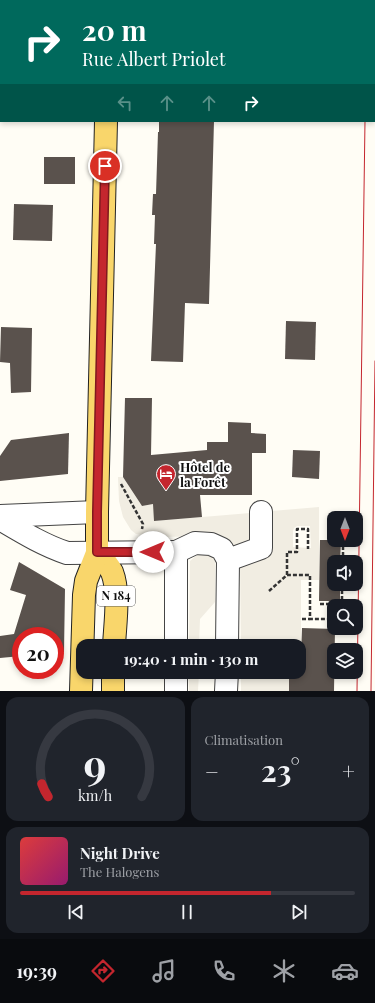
<!DOCTYPE html>
<html lang="fr">
<head>
<meta charset="utf-8">
<style>
	:root { --surface:#171b24; --page:#20242c; --text:#f1f3f6; --muted:#9ea1a6; --line:#363941; --accent:#c4262e }
	body { margin:0; font-family:"Playfair Display",serif; background:var(--page); color:var(--text); height:100vh; display:flex; flex-direction:column; font-size:15px; white-space:nowrap }
	* { box-sizing:border-box; margin:0 }
	p { font-size:13px; color:var(--muted) }
	.icon { flex:none; width:22px; height:22px; fill:none; stroke:currentColor; stroke-width:2; stroke-linecap:round; stroke-linejoin:round }
	.map { position:relative; height:691px; overflow:hidden }
	.drawer { display:flex; flex-direction:column; gap:6px; padding:6px; background:#0d0f14; flex:1 }
	.drawer>* { flex:none }
	.guide { position:absolute; left:0px; top:0px; width:375px; height:122px; box-shadow:0 2px 6px #0003; background:#00695c; color:#fff; overflow:hidden }
	.needle { width:26px; rotate:180deg }
	.tools { position:absolute; left:327px; top:511px; display:grid; gap:8px }
	.tools a { display:grid; place-items:center; width:36px; height:36px; border-radius:8px; background:var(--surface); box-shadow:0 2px 6px #0003; font-size:20px }
	.speed { position:absolute; left:12px; top:627px; display:flex; gap:8px; font-size:20px; font-weight:700; text-align:center }
	.speed>* { display:grid; place-content:center; width:52px; height:52px; border-radius:50%; background:var(--surface); box-shadow:0 2px 6px #0003; line-height:1 }
	.speed .limit { border:6px solid #d22; background:#fff; color:#111 }
	.pin { position:absolute; display:grid; place-items:center; width:34px; height:34px; color:#fff; margin:-17px; border:2px solid #fff; border-radius:50%; box-shadow:0 1px 4px #0007 }
	.me { position:absolute; width:44px; margin:-22px; rotate:270deg; stroke-linejoin:round; filter:drop-shadow(0 0 3px #0008) }
	.turn { display:flex; align-items:center; gap:14px; height:84px; padding:0 16px; font-size:18px }
	.turn .icon { width:52px; height:52px; stroke-width:2.5 }
	.turn b { display:block; font-size:28px; line-height:34px }
	.lanes { display:flex; align-items:center; height:38px; padding:0 16px; background:#0003; justify-content:center; gap:20px; direction:ltr }
	.lanes .off { opacity:.35 }
	.big { font-size:30px; font-weight:700; line-height:1.1 }
	.drawer .tile { flex:1; display:flex; flex-direction:column; justify-content:center; gap:6px; min-width:0; padding:0 14px; border-radius:12px; background:var(--page) }
	.drawer .dial { align-items:center; gap:0 }
	.dial svg { height:104px; overflow:visible; fill:none; stroke:var(--line); stroke-width:7; stroke-linecap:round; text-anchor:middle }
	.dial text { fill:var(--text); stroke:none }
	.song { display:flex; align-items:center; gap:12px }
	.cover { width:48px; height:48px; border-radius:6px; background:linear-gradient(135deg,hsl(0 70% 55%),hsl(320 70% 35%)) }
	.played { height:4px; border-radius:2px; background:linear-gradient(90deg,var(--accent) 75%,var(--line) 75%) }
	.keys { display:flex; justify-content:space-around; direction:ltr }
	.heat { display:flex; justify-content:space-between; align-items:center; font-size:22px; direction:ltr }
	.drawer .tiles { flex:1; display:grid; gap:6px; grid-template-columns:1fr 1fr }
	.tile:last-child { grid-column:span 2 }
	.trip { position:absolute; left:76px; top:639px; width:230px; height:40px; border-radius:12px; background:var(--surface); box-shadow:0 2px 6px #0003; font-weight:700; line-height:40px; text-align:center }
	.dock { display:flex; height:64px; justify-content:space-around; align-items:center; background:#090b0e; color:var(--muted) }
	.dock .icon { width:28px; height:28px }
	.dock .on { color:var(--accent) }
	.dock b { font-size:18px; color:var(--text) }
	.map>svg:first-child { display:block }
	.plaza { fill:#f1ede2; fill-rule:evenodd }
	.building { fill:#5a524d }
	.lines { fill:none; stroke-linecap:round; stroke-linejoin:round }
	.minor-casing { stroke:#444; stroke-width:24 }
	.major-casing { stroke:#222; stroke-width:24 }
	.path { stroke:#333; stroke-width:2.5; stroke-dasharray:4 2; stroke-linecap:butt }
	.minor { stroke:#fff; stroke-width:22 }
	.major { stroke:#f9d66b; stroke-width:22 }
	.tram { stroke:#c4262e; stroke-width:1 }
	.route-casing { stroke:#7f191e; stroke-width:10 }
	.route { stroke:#c4262e; stroke-width:7 }
	.labels { text-anchor:middle; stroke-width:4; stroke-linejoin:round; paint-order:stroke }
	.shield { fill:#fff; stroke:#585858; stroke-width:1 }
	.shield-label { font-size:12px; font-weight:bold; fill:#111 }
	.poi-label { font-size:13px; font-weight:bold; fill:#111; stroke:#fff; text-anchor:start }
</style>
</head>
<body>
<div class="map">
<svg width="375" height="691" viewBox="0 0 375 691">
	<rect width="100%" height="100%" fill="#fffdf5"/>
	<!-- plaza -->
	<g class="plaza">
		<path d="M118 477H123L142 506 153 504 155 521 319 507V580H301V657H299V646H241L240 561 237 550 229 541 218 536 156 537 136 534 131 530 123 517 119 501ZM297 526H310L311 548 293 547V531L294 528Z"/>
		<polygon points="197,555 211,555 215,561 215,602 200,619 199,646 189,646 190,561"/>
		<polygon points="189,672 199,672 198,691 189,691"/>
		<rect x="241" y="672" width="48" height="19"/>
	</g>
	<!-- building -->
	<g class="building">
		<polygon points="159,121 214,121 209,304 185,303 183,362 151,361 156,244 154,244 155,215 152,215 153,194 156,194 158,132 159,132"/>
		<rect x="44" y="157" width="31" height="27"/>
		<polygon points="14,204 53,205 52,241 13,240"/>
		<polygon points="286,321 316,322 315,360 285,359"/>
		<polygon points="1,327 32,328 31,392 11,393 10,363 0,362"/>
		<polygon points="125,398 152,398 151,455 207,450 207,442 228,442 228,422 251,423 251,433 266,434 266,453 252,453 252,495 200,495 202,517 154,521 153,504 142,506 123,477"/>
		<polygon points="69,433 68,474 0,481 0,456 11,440"/>
		<polygon points="293,450 320,451 319,479 292,477"/>
		<polygon points="320,540 341,540 340,562 334,562 334,584 340,584 340,601 319,601"/>
		<polygon points="19,562 65,589 64,652 55,653 55,636 21,636 21,656 0,658 0,636 14,634 26,595 10,590"/>
		<polygon points="302,628 335,629 334,691 289,691 289,672 299,672 299,657 301,657"/>
	</g>
	<g class="lines">
		<!-- minor casing -->
		<g class="minor-casing">
			<g id="minor">
				<polyline points="174,1 184,0"/>
				<polyline points="0,18 1,18"/>
				<polyline points="0,516 97,512"/>
				<path d="M0 519C22 532 43 545 67 553L176 552V646"/>
				<polyline points="176,552 195,543 211,544 222,549 228,560 227,646"/>
				<polyline points="228,560 261,548 261,512"/>
				<polyline points="176,672 176,691"/>
				<polyline points="226,691 227,672"/>
			</g>
		</g>
		<!-- major casing -->
		<g class="major-casing">
			<g id="major">
				<polyline points="109,0 109,1"/>
				<path d="M97 553C103 559 108 564 112 572 120 593 115 624 114 646"/>
				<polyline points="81,691 84,595 86,581 97,553 97,512 106,121"/>
				<polyline points="113,691 113,672"/>
			</g>
		</g>
		<!-- path -->
		<g class="path">
			<polyline points="121,484 143,524 142,529"/>
			<polyline points="343,562 343,540"/>
			<polyline points="287,575 287,552 297,552 297,529 308,529 308,549"/>
			<polyline points="269,591 287,575 310,575 310,619 334,619"/>
			<polyline points="320,604 342,604"/>
			<polyline points="342,606 342,584"/>
			<polyline points="302,619 310,619"/>
		</g>
		<!-- minor -->
		<use href="#minor" class="minor"/>
		<!-- major -->
		<use href="#major" class="major"/>
		<!-- tram -->
		<g class="tram">
			<polyline points="372,1 372,0"/>
			<polyline points="357,691 365,121"/>
			<polyline points="371,691 375,361"/>
		</g>
	</g>
	<g class="lines">
		<!-- route casing -->
		<g class="route-casing">
			<polyline id="route" points="105,166 97,512 97,552 153,552"/>
		</g>
		<!-- route -->
		<use href="#route" class="route"/>
	</g>
	<!-- icons -->
	<defs>
		<g id="hotel-pin" transform="scale(1)"><path d="M0 17L-7.5 6A9.5 9.5 0 1 1 7.5 6Z" fill="#c4262e" stroke="#fff"/><path d="M-6-4.5h1.5V1H6V5H4.5V3h-9V5H-6ZM-4 0a1.8 1.8 0 1 1 3.6 0ZM.5 0V-2.5h3Q6-2.5 6 0Z" fill="#fff"/></g>
	</defs>
	<g fill-rule="evenodd">
		<use href="#hotel-pin" x="166" y="474"/>
	</g>
	<g class="labels">
		<!-- shield labels -->
		<rect class="shield" x="97" y="586" width="38" height="20" rx="3"/>
		<g class="shield-label">
			<text x="116" y="600">N 184</text>
		</g>
		<!-- poi labels -->
		<g class="poi-label">
			<text x="180" y="472">Hôtel de<tspan x="180" dy="15">la Forêt</tspan></text>
		</g>
	</g>
</svg>
<div class="tools">
<a><svg class="needle" viewBox="-14 -14 28 28"><path d="M0-13l5 13h-10z" fill="#e53935"/><path d="M0 13l5-13h-10z" fill="#9ea1a6"/></svg></a>
<a><svg class="icon" aria-label="sound" viewBox="0 0 24 24"><path d="M4 9h4l5-4v14l-5-4H4zM17 9q2 3 0 6"/></svg></a>
<a><svg class="icon" aria-label="search" viewBox="0 0 24 24"><circle cx="10" cy="10" r="6"/><path d="M15 15l6 6"/></svg></a>
<a><svg class="icon" aria-label="layers" viewBox="0 0 24 24"><path d="M12 4l9 5-9 5-9-5zM3 14l9 5 9-5"/></svg></a>
</div>
<div class="speed"><div class="limit">20</div></div>
<div class="pin" style="left:105px;top:166px;background:#d93025"><svg class="icon" aria-label="arrive" viewBox="0 0 24 24"><path d="M6 21V4h12l-3 4 3 4H6"/></svg></div>
<svg class="me" style="left:153px;top:552px" viewBox="-20 -20 40 40"><circle r="19" fill="#fff"/><path d="M0-13L10 11 0 6-10 11z" fill="#c4262e"/></svg>
<div class="trip">19:40 · 1 min · 130 m</div>
<div class="guide">
<div class="turn"><svg class="icon" aria-label="right" viewBox="0 0 24 24"><path d="M7 20v-9h11M14 6l5 5-5 5"/></svg><div><b>20 m</b>Rue Albert Priolet</div></div>
<div class="lanes"><svg class="icon off" aria-label="left" viewBox="0 0 24 24"><path d="M17 20v-9H6M10 6l-5 5 5 5"/></svg><svg class="icon off" aria-label="ahead" viewBox="0 0 24 24"><path d="M12 20V5M6 11l6-6 6 6"/></svg><svg class="icon off" aria-label="ahead" viewBox="0 0 24 24"><path d="M12 20V5M6 11l6-6 6 6"/></svg><svg class="icon" aria-label="right" viewBox="0 0 24 24"><path d="M7 20v-9h11M14 6l5 5-5 5"/></svg></div>
</div>
</div>
<section class="drawer">
<div class="tiles">
<div class="tile dial"><svg viewBox="0 0 100 80">
<path d="M14 69A42 42 0 1 1 86 69"/>
<path d="M14 69A42 42 0 0 1 9 59" stroke="#c4262e"/>
<text x="50" y="56" font-size="32" font-weight="700">9</text>
<text x="50" y="72" font-size="11">km/h</text>
</svg></div>
<div class="tile"><p>Climatisation</p>
<div class="heat"><a>−</a><b class="big">23°</b><a>+</a></div>
</div>
<div class="tile">
<div class="song"><i class="cover"></i><div><b>Night Drive</b><p>The Halogens</p></div></div>
<div class="played"></div>
<div class="keys"><svg class="icon" aria-label="previous" viewBox="0 0 24 24"><path d="M18 5L8 12l10 7zM5 5v14"/></svg><svg class="icon" aria-label="pause" viewBox="0 0 24 24"><path d="M8 5v14M16 5v14"/></svg><svg class="icon" aria-label="next" viewBox="0 0 24 24"><path d="M6 5l10 7-10 7zM19 5v14"/></svg></div>
</div>
</div>
</section>
<nav class="dock">
<b>19:39</b>
<svg class="icon on" aria-label="directions" viewBox="0 0 24 24"><path d="M12 3l9 9-9 9-9-9zM9 14v-3h6M13 9l2 2-2 2"/></svg>
<svg class="icon" aria-label="music" viewBox="0 0 24 24"><path d="M9 18V5l10-2v13"/><circle cx="6" cy="18" r="3"/><circle cx="16" cy="16" r="3"/></svg>
<svg class="icon" aria-label="phone" viewBox="0 0 24 24"><path d="M5 4h4l2 5-3 2q2 4 5 5l2-3 5 2v4C11 20 4 13 5 4z"/></svg>
<svg class="icon" aria-label="climate" viewBox="0 0 24 24"><path d="M12 3v18M4 7l16 10M4 17L20 7"/></svg>
<svg class="icon" aria-label="car" viewBox="0 0 24 24"><path d="M5 17H2v-5l4-1 3-4h7l3 4 3 1v5h-3M9 17h6M6 11h13"/><circle cx="7" cy="17" r="2"/><circle cx="17" cy="17" r="2"/></svg>
</nav>
</body>
</html>
